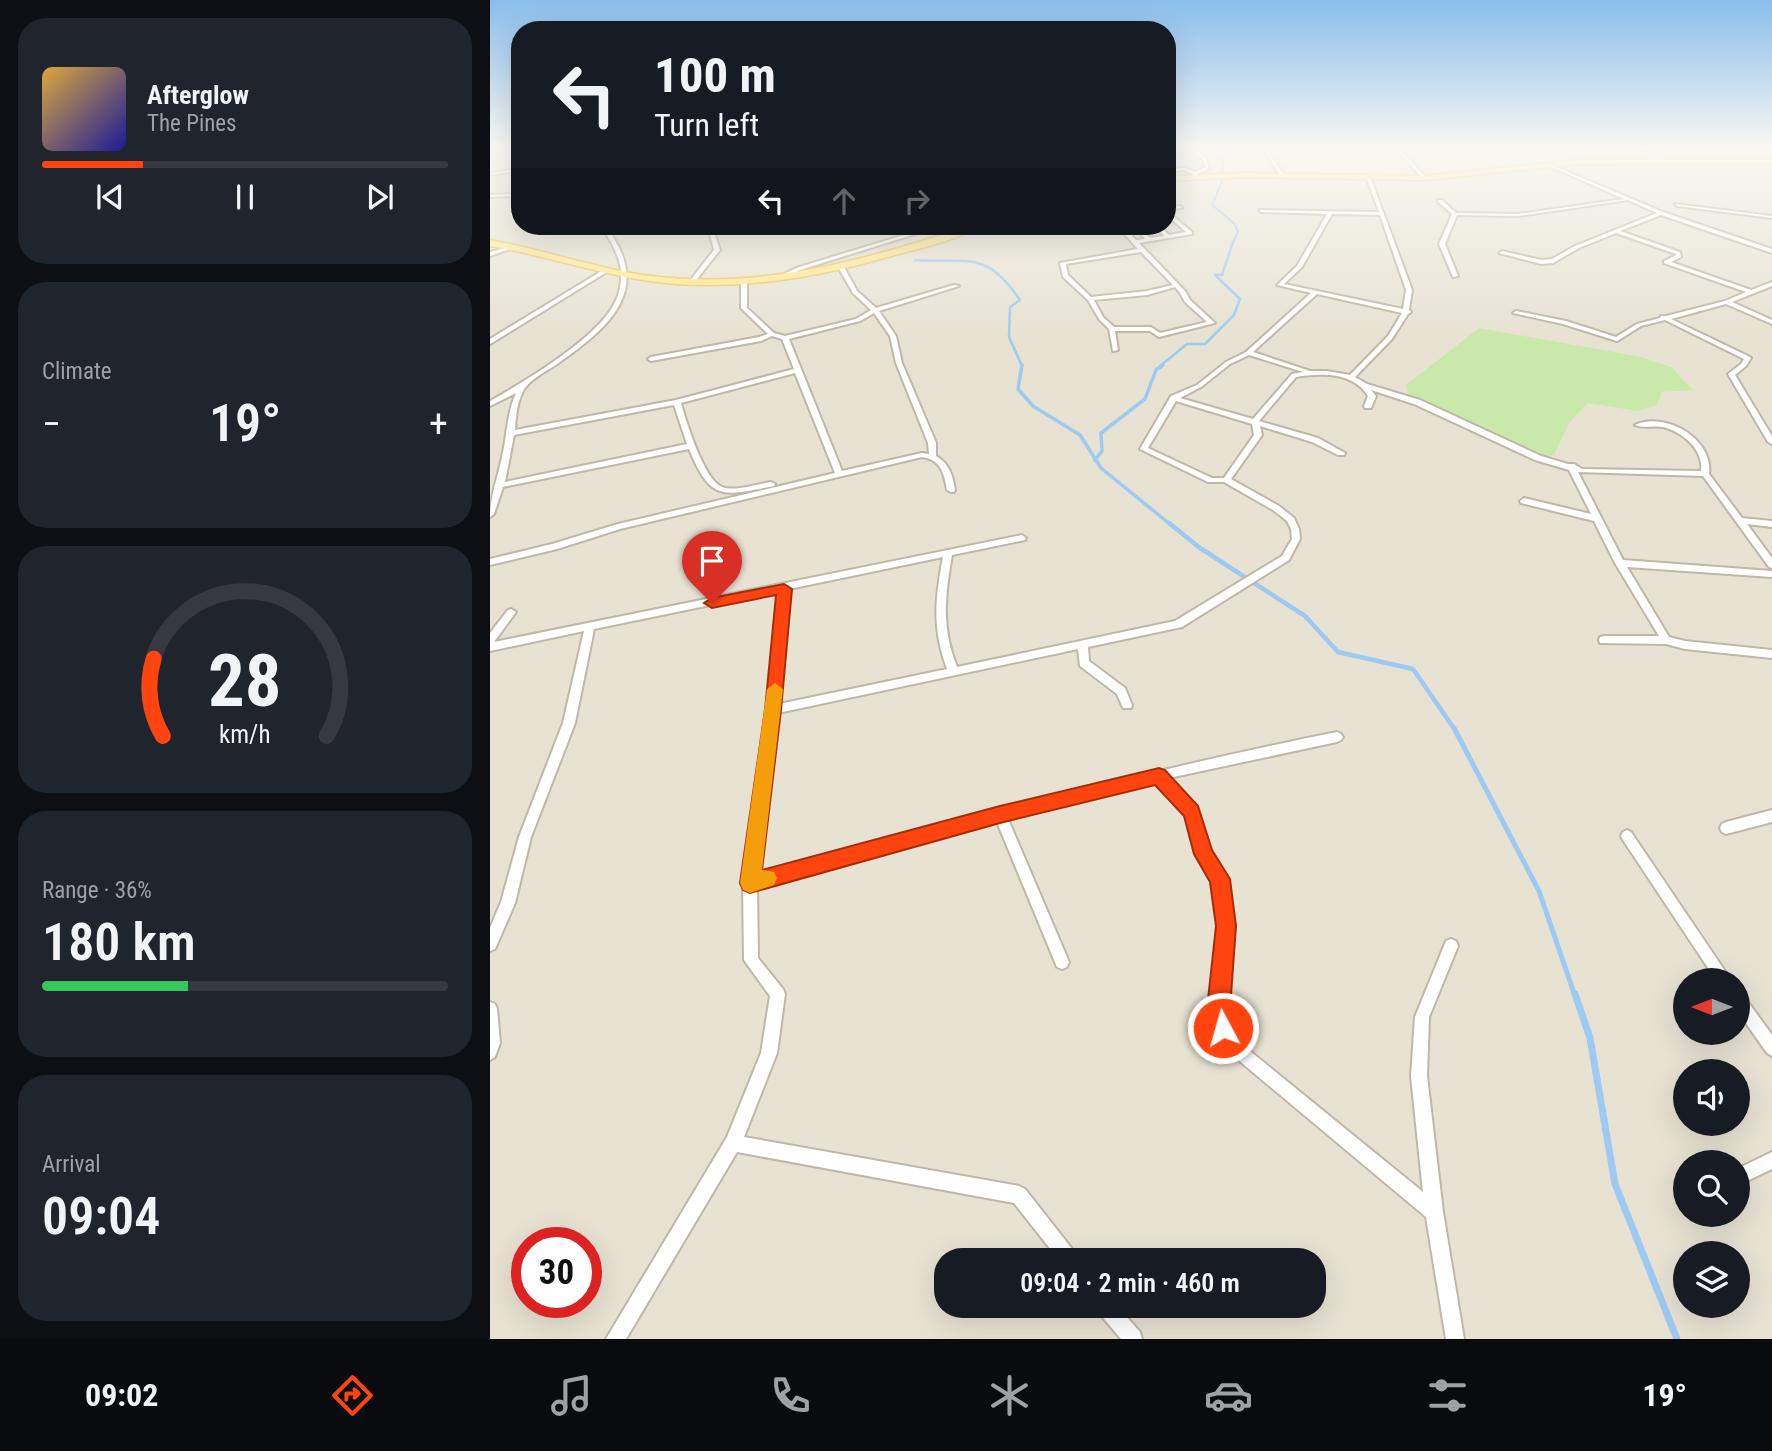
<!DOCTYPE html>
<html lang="en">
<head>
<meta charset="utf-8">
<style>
	:root { --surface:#171b24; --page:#20242c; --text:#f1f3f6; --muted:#9ea1a6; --line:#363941; --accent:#ff440f }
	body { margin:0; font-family:"Roboto Condensed",sans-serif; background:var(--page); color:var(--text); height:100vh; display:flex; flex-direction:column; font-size:26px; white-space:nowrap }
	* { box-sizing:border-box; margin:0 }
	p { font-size:23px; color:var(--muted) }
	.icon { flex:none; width:38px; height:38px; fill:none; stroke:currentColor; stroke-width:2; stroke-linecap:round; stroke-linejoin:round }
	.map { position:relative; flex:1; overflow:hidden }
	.details { display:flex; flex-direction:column; gap:18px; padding:18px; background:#0d0f14; width:490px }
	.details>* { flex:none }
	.guide { position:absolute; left:21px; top:21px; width:665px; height:214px; border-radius:28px; box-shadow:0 7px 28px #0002; background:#171b24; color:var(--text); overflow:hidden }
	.needle { width:46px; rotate:270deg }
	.buttons { position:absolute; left:1183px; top:968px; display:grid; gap:14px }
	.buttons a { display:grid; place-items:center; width:77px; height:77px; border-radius:50%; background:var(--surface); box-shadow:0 7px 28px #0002; font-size:35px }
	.speed { position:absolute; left:21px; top:1227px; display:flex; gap:14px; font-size:35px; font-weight:700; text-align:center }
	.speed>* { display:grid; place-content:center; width:91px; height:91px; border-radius:50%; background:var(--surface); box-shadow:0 7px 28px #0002; line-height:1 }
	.speed .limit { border:10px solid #d22; background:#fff; color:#111 }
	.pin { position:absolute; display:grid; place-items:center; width:60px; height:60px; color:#fff; margin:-72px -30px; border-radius:50% 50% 50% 0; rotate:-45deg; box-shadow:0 0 7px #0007 }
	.pin .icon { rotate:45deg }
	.me { position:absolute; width:77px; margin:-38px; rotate:354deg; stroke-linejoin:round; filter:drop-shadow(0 0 5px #0008) }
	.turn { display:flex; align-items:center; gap:24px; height:147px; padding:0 28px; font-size:32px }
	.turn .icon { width:91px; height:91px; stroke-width:2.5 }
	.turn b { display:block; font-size:49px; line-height:60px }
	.lanes { display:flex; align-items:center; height:66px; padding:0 28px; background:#0003; justify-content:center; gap:35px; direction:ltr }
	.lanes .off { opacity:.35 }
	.big { font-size:52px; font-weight:600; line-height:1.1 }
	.details .widget { flex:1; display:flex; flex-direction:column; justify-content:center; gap:10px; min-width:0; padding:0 24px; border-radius:28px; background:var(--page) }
	.details .dial { align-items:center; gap:0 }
	.dial svg { height:182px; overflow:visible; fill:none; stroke:var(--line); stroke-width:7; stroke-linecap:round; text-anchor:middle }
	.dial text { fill:var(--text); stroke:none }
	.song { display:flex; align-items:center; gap:21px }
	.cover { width:84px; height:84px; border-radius:10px; background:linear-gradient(135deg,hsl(40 70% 55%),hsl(240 70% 35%)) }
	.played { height:7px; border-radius:4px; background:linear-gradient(90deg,var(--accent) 25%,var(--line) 25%) }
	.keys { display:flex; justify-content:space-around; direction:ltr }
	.heat { display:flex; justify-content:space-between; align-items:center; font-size:38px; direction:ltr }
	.charge { height:10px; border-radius:5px; background:linear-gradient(90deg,#34c759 36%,var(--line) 0) }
	.trip { position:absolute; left:444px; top:1248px; width:392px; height:70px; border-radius:28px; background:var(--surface); box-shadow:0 7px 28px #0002; font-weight:600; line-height:70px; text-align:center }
	.tabs { display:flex; height:112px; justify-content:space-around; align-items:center; background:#090b0e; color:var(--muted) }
	.tabs .icon { width:49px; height:49px }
	.tabs .selected { color:var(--accent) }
	.tabs b { font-size:32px; color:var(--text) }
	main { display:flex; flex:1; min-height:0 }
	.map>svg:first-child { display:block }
	.residential { fill:#e7e2d2; fill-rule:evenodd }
	.green { fill:#c9e9ab }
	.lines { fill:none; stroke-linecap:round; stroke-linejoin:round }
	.stream-far5 { stroke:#9dcaf3; stroke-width:2 }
	.stream-far4 { stroke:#9dcaf3; stroke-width:2.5 }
	.stream-far3 { stroke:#9dcaf3; stroke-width:3.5 }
	.stream-far2 { stroke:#9dcaf3; stroke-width:4.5 }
	.stream-far1 { stroke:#9dcaf3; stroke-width:5 }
	.stream { stroke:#9dcaf3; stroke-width:7 }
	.minor-casing { stroke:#bfb8a7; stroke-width:4 }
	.primary-casing { stroke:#e8c85d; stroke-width:3 }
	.minor { fill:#fff; fill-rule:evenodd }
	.primary { fill:#ffe791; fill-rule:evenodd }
	.route { fill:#ff440f; stroke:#a62c0a; stroke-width:2 }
	.slow { fill:#f59e0b }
</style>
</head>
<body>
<main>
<section class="details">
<div class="widget">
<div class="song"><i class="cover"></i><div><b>Afterglow</b><p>The Pines</p></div></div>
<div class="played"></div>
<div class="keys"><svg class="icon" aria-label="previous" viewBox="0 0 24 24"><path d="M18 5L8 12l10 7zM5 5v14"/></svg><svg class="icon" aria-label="pause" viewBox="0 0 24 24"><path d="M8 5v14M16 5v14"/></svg><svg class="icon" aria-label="next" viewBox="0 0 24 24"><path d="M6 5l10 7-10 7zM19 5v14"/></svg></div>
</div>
<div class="widget"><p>Climate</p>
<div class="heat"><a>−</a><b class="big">19°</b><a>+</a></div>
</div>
<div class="widget dial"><svg viewBox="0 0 100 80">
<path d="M14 69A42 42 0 1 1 86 69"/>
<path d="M14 69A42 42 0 0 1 10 35" stroke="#ff440f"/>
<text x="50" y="56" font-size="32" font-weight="700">28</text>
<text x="50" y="72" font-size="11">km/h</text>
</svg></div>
<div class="widget"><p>Range · 36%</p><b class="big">180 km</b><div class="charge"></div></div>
<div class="widget"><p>Arrival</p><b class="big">09:04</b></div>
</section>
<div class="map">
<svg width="1282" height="1339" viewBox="0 0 1282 1339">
	<rect width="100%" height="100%" fill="#f3efe4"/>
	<!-- residential -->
	<path class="residential" d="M0 149H30V226H677V149H1282V1339H0ZM1195 980H1248V1032H1195ZM1195 1071H1248V1124H1195ZM1195 1162H1248V1214H1195ZM37 1242H96V1302H37ZM1195 1253H1248V1306H1195ZM457 1260H824V1306H457Z"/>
	<!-- green -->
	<polygon class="green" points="989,328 1151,357 1181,367 1203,390 1172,392 1167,405 1148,411 1098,403 1079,423 1064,455 1056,456 970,421 918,394 916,385"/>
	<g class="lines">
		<!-- stream-far5 -->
		<polyline class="stream-far5" points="733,149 732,182 722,205 744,223 748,232 742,244"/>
		<!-- stream-far4 -->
		<g class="stream-far4">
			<path d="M425 260C479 263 496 250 530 300L520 307 519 337 532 366"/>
			<polyline points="670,366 697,344 715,344 744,315 750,299 725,275 732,275 743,242"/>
		</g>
		<!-- stream-far3 -->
		<g class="stream-far3">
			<polyline points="532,365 528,389 543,406 590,435 611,468 681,525"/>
			<polyline points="605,460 612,451 611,433 655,399 666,370 673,365"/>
		</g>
		<!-- stream-far2 -->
		<polyline class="stream-far2" points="679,523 710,548 815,616 848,652 923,669 965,730"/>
		<!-- stream-far1 -->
		<polyline class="stream-far1" points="964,728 1049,891 1085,996"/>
		<!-- stream -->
		<polyline class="stream" points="1085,994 1100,1038 1125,1184 1187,1339"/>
		<!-- minor casing -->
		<g class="minor-casing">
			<g id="minor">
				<polygon points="30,149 30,150 0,154 0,152"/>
				<polygon points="700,149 704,149 716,158 719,169 707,174 707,177 705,178 703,177 703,174 694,170 677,172 677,170 694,168 705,172 716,167 713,160"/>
				<polygon points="773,149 777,149 795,177 791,177"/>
				<polygon points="906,149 910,149 937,179 933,179"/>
				<polygon points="1139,149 1144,149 1173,160 1170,161"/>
				<polygon points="1059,164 1173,212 1282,249 1282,253 1171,215 1130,231 1190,252 1191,257 1181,262 1261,290 1282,282 1282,286 1242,302 1282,320 1282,324 1236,304 1181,319 1260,357 1261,358 1256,366 1245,375 1282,436 1282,444 1278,442 1238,374 1251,364 1254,359 1175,320 1151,326 1127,341 1073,324 1023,313 1026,311 1076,321 1126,337 1147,324 1170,318 1171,316 1176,316 1235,301 1256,292 1174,263 1174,261 1186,255 1186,254 1126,233 1089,248 1063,263 1051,264 1009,253 1012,251 1051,260 1062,259 1085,246 1167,213 1138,200 1028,216 967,215 955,244 968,276 963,277 949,244 962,214 948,202 948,200 952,200 966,213 1028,214 1134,199 1059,166"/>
				<polygon points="30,168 30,170 0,175 0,173"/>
				<path d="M879 178 881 179 922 290 919 310 921 312 918 314 902 339 865 377 877 384 930 400 1051 456 1078 464H1084L1092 469 1211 471C1214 450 1193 432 1173 427 1164 425 1154 429 1145 425 1175 411 1224 439 1219 474L1252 518 1282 521V527L1257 524 1282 558V568L1279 567 1213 476 1088 472 1133 560 1282 571V577L1137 567 1179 637 1195 641 1282 650V658L1195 649 1176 644 1110 643 1109 640 1110 637 1114 636H1169L1125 563 1104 521 1031 503 1030 501 1034 498 1101 514 1079 470 1045 460 924 404 881 390 886 396 881 408H875L874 406 878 396C863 372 832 373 806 377L769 421 828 438 855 453 854 455H848L822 442 770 426 772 435 741 479 789 506 804 518 809 529 810 539 799 560 692 627 598 647 599 661 635 688 642 705 641 708H633L627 694 590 666 588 649 288 713 268 875C460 823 652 771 847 732L851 734 853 737 851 740 847 742 679 778 706 808 720 852 737 879 743 926 735 1009 740 1025 750 1043 933 1192 921 1076 925 1017 956 941 961 939 966 941 968 946 939 1017 937 1076 953 1212 974 1339H956L936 1217 740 1053 728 1033 721 1009 729 926 724 881 708 854 697 815 666 781 518 819 579 962 577 967 572 969 567 967 507 822 267 887 268 958 293 989 295 994 287 1053 254 1137 529 1186 535 1189 586 1254 589 1260H569L524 1203 247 1152 136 1339H116L237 1137 271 1053 280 996 254 960 253 883 277 710 289 591 104 629 85 723 41 837 25 903 5 949 0 951V928L11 902 29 837 73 723 94 631 0 651V633L18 610 21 609 26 612 4 642 532 535 536 538 535 540 462 555C455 596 451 627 467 667L685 621 792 556 802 539 801 529 797 521 783 510 734 482H718L650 449 681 396 707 385 736 362 756 352 821 293 787 285 807 266 837 214 771 212 769 210 889 212 877 179ZM842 214 890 215 916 290 913 309 794 284 812 267ZM827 294 912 313 898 336 860 375 837 371H820L763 352ZM759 355 813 372 802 374 763 419 690 398 711 387 740 364ZM686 401 762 424 764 435 734 478H722L658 448ZM453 557C445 599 442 629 457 669L289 704 299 589Z"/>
				<polygon points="30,194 30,196 0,197 0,195"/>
				<polygon points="1185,204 1282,216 1282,218 1187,206"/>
				<polygon points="690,206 692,208 677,209 677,207"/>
				<path d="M677 211 702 232V234L649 243 695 291 700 300 725 323 669 337 660 331H625L628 350 623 351 619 329 609 319 598 300 573 277 570 263 648 249 627 226H632L646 240 655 239 645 226H649L660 238 674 236 666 226H670L679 235 696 232 677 215ZM651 252 683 285 657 291 601 297 578 275 576 264ZM685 287 690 293 695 302 717 322 670 333 661 327H624L613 317 604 300 657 295Z"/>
				<path d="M112 226H116C125 240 134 253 136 270 142 311 99 341 70 362 59 370 43 377 35 388 27 400 26 416 25 430L186 400 304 369 292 339 282 336 271 341 161 361 158 359 161 357 269 337 278 334 251 308V281L254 279 257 281V308L284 333 295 336 366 319 381 310 363 293 348 267 351 265 354 267 367 291 386 308 464 285 469 286 389 311 406 336 412 363 446 443V456C459 463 463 476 465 490L464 492H461L457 490C454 473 451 460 432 457L130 529 67 549 0 565V559L62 544 128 524 345 473 305 373 191 403C196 421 214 480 232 487 245 492 267 484 281 482L285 484 284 486C232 496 221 502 199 449L13 487 4 514 0 517C0 496 8 477 12 457 17 436 17 412 26 393L0 406V401C34 382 104 340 123 306 129 296 132 282 131 270 129 253 119 240 112 226ZM384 313 400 336 406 363 438 443 439 454 432 453 352 471 299 339 370 321ZM184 405 197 444 15 482 24 435Z"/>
				<polygon points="218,226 222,226 230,250 203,284 199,284 199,282 224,250"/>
				<polygon points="437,228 441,229 310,270 294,278 289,277 306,268"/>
				<polygon points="21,246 26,247 0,256 0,252"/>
				<polygon points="115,269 120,270 0,344 0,339"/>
				<polygon points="1282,810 1282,822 1236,834 1232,832 1230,828 1232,824 1236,822"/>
				<polygon points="1137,830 1141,832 1241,980 1226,980 1133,840 1131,836 1133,832"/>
				<polygon points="1248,993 1253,995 1282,1035 1282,1056 1277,1053 1248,1012"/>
				<polygon points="0,1002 5,1004 7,1009 10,1043 5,1057 0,1060"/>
				<polygon points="1282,1152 1282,1169 1257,1181 1251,1179 1249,1173 1251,1167"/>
				<polygon points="607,1306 627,1306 650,1332 652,1339 631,1339 609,1313"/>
			</g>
		</g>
		<!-- primary casing -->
		<g class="primary-casing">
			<g id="primary">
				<polygon points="1282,159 1282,163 1089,164 935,180 753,177 677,181 677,177 753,173 935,176 1089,160"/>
				<path d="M479 226H490C467 241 422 250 394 258 312 281 226 294 141 278 93 269 48 254 0 246V240L20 244C67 254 113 270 161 276 270 290 376 260 479 226Z"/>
			</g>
		</g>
		<!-- minor -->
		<use href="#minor" class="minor"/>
		<!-- primary -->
		<use href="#primary" class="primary"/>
	</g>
	<!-- sky -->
	<linearGradient id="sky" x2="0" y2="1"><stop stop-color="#8abdec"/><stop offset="0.44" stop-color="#faf8f3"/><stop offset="1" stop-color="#faf8f3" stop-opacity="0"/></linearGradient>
	<rect width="1282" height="336" fill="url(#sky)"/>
	<!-- route -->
	<polygon class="route" points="294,584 302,589 291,710 272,870 510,806 669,768 675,770 708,806 722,850 740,879 746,926 740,1009 745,1028 741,1036 733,1039 725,1036 717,1009 726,926 720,882 704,854 694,816 665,785 510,823 260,893 253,890 250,883 275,710 286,595 222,608 214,603 222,598"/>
	<!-- slow -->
	<polygon class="slow" points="285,683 293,689 272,870 284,872 287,878 284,885 260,893 253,890 250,883 277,689"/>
</svg>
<div class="buttons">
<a><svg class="needle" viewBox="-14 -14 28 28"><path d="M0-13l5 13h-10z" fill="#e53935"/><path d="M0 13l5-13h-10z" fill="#9ea1a6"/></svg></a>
<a><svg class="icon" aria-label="sound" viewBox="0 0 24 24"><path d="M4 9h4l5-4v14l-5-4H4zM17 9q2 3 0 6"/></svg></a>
<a><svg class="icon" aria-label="search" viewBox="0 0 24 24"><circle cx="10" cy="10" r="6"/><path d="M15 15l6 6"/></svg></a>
<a><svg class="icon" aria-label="layers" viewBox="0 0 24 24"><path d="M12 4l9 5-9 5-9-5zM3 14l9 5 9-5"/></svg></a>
</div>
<div class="speed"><div class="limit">30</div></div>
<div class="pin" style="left:222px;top:603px;background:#d93025"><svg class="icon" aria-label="arrive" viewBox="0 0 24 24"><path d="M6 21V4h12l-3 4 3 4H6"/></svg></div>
<svg class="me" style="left:733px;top:1028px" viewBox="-20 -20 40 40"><circle r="17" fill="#ff440f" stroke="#fff" stroke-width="3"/><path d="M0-11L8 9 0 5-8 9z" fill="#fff"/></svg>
<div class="trip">09:04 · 2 min · 460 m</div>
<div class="guide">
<div class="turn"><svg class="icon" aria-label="left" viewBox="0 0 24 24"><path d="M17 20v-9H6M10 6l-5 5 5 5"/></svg><div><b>100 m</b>Turn left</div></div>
<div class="lanes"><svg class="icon" aria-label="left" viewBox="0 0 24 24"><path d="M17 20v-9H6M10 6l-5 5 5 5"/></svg><svg class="icon off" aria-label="ahead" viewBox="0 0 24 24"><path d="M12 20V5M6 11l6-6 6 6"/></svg><svg class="icon off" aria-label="right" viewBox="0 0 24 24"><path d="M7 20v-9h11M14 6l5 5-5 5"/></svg></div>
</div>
</div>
</main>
<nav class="tabs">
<b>09:02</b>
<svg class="icon selected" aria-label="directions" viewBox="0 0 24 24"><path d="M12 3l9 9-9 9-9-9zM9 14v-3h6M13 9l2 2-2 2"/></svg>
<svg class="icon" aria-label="music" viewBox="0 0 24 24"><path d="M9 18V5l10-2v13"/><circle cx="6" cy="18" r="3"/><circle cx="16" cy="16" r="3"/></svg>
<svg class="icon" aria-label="phone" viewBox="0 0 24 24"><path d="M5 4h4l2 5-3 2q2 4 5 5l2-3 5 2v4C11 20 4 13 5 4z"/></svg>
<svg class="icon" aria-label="climate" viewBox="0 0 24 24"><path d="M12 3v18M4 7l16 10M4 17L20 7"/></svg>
<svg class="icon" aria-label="car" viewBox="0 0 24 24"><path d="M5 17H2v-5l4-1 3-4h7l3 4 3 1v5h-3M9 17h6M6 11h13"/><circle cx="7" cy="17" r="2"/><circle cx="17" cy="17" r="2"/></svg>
<svg class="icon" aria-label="filters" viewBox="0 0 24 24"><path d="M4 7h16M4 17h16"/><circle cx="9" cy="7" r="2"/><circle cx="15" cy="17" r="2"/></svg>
<b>19°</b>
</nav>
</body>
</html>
